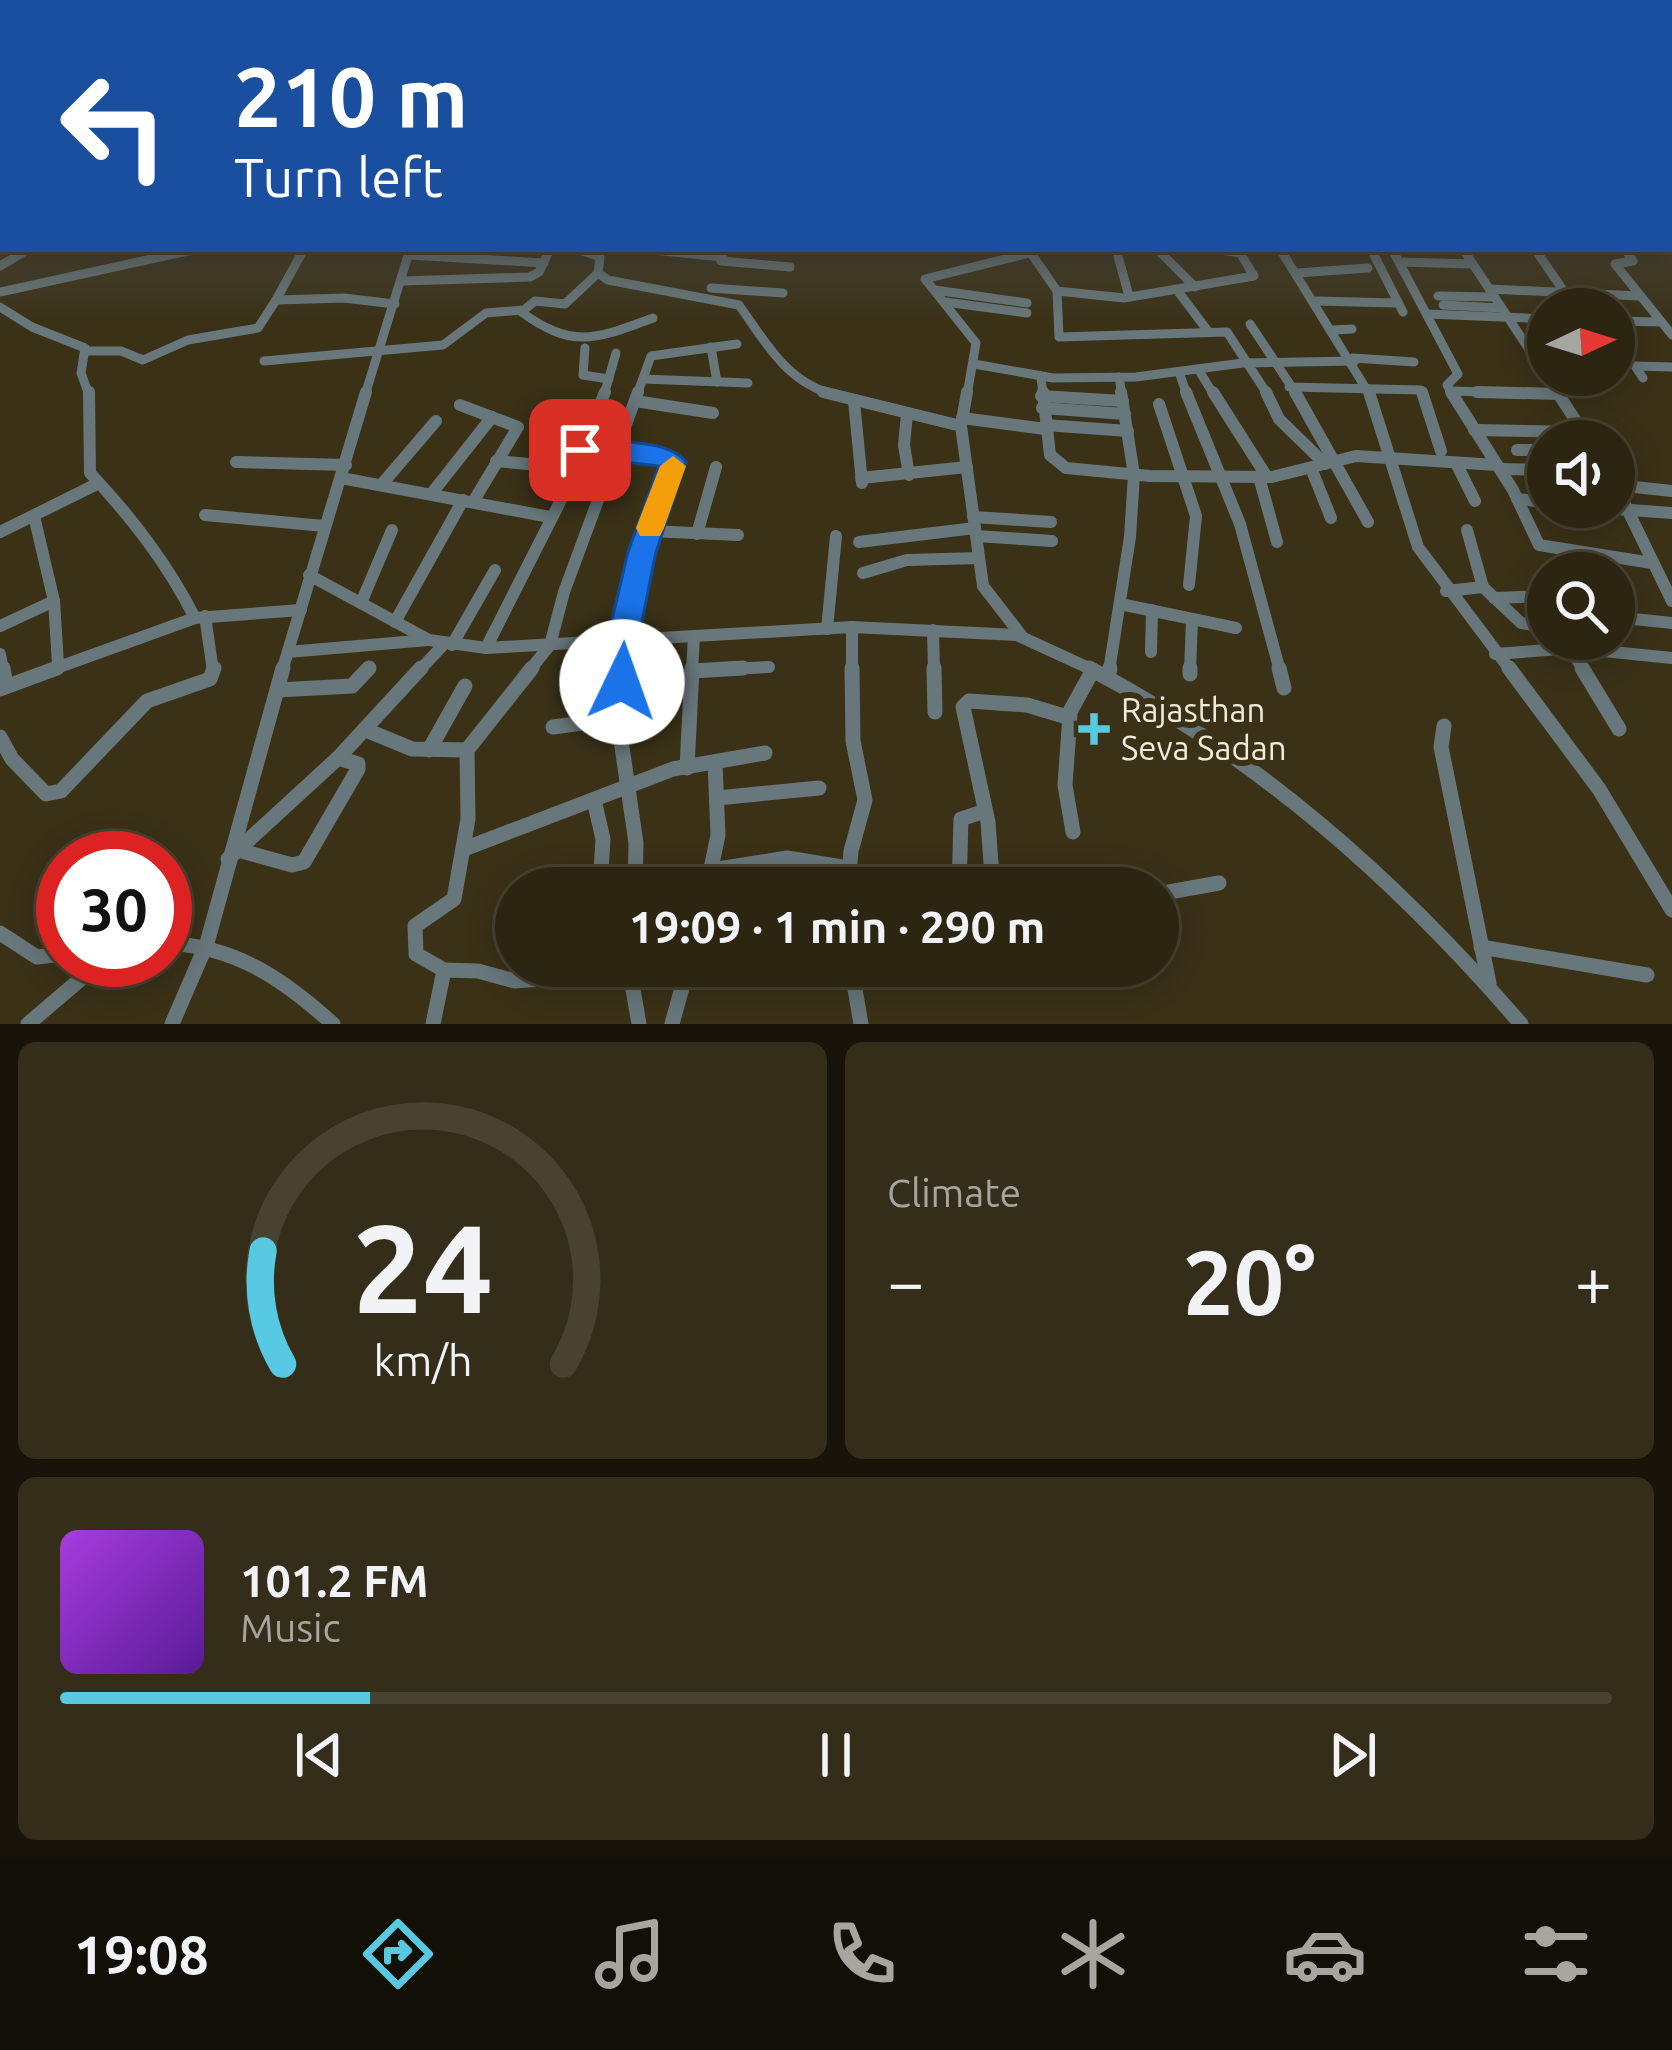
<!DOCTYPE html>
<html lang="en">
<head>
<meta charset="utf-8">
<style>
	:root { --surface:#2c2511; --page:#342d1a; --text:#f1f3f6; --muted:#a6a59f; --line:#484231; --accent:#57c9e2 }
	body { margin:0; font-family:Ubuntu,sans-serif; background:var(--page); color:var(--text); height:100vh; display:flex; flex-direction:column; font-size:45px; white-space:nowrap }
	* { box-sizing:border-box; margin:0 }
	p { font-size:39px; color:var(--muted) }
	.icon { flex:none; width:66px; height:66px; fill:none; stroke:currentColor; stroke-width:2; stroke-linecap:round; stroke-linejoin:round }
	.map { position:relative; height:1024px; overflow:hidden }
	.panel { display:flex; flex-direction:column; gap:18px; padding:18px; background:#181409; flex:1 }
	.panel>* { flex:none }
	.top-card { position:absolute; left:0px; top:0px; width:1674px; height:252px; box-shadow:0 6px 30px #0003,0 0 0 3px var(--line); background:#1a4fa0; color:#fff; overflow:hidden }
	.needle { width:78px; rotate:86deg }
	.tools { position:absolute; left:1527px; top:288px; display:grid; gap:24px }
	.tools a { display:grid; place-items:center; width:108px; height:108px; border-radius:50%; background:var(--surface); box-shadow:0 6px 30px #0003,0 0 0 3px var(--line); font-size:60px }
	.speed { position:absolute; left:36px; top:831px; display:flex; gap:24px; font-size:60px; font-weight:700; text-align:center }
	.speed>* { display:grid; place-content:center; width:156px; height:156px; border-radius:50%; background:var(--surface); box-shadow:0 6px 30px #0003,0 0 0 3px var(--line); line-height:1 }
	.speed .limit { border:18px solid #d22; background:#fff; color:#111 }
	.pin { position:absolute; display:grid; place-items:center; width:102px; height:102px; color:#fff; margin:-51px; border-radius:24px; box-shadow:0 6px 18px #0006 }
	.me { position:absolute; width:132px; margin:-66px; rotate:3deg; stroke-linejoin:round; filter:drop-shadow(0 0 9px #0008) }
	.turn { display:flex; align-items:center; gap:42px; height:252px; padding:0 36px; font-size:54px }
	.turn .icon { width:156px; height:156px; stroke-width:2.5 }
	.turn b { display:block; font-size:84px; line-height:102px }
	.big { font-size:90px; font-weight:600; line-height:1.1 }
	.panel .card { flex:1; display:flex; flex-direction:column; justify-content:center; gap:18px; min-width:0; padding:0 42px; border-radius:18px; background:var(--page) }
	.panel .dial { align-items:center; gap:0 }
	.dial svg { height:312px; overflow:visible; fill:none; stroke:var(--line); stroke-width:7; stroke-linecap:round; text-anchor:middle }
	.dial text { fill:var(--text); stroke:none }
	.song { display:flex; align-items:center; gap:36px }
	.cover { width:144px; height:144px; border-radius:18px; background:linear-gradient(135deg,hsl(280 70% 55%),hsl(270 70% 35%)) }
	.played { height:12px; border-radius:6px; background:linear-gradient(90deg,var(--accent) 20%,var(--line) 20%) }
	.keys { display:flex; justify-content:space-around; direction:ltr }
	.heat { display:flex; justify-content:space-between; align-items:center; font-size:66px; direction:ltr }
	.panel .tiles { flex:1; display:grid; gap:18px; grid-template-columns:1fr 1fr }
	.card:last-child { grid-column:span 2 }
	.trip { position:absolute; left:495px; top:867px; width:684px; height:120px; border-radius:60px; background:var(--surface); box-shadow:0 6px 30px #0003,0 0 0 3px var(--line); font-weight:600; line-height:120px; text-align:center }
	.dock { display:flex; height:192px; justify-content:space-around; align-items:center; background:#120f07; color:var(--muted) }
	.dock .icon { width:84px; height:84px }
	.dock .on { color:var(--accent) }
	.dock b { font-size:54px; color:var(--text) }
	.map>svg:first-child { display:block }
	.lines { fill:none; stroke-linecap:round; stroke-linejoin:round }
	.minor-far2 { stroke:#68777b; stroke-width:9 }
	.minor-far1 { stroke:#68777b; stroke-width:12 }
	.minor { stroke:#68777b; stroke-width:15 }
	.route { fill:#1a73e8; stroke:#114b97; stroke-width:3 }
	.slow { fill:#f59e0b }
	.poi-dot { fill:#57c9e2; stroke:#3a3117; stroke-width:4.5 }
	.labels { text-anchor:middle; stroke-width:12; stroke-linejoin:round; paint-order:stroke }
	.poi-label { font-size:33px; fill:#f1ebdc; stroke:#3a3117; text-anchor:start }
</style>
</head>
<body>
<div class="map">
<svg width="1672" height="1024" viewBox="0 0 1672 1024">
	<rect width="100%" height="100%" fill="#3a3117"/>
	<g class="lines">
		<!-- minor-far2 -->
		<g class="minor-far2">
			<polyline points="304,249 276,300 344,298 395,304"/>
			<path d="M577 249 600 257 598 273 608 280 739 305C766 343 787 383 835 395"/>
			<polyline points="643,249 723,257"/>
			<polyline points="1116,249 1129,296"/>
			<polyline points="1157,249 1195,287"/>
			<polyline points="1280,249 1370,395"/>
			<polyline points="1371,249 1403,312"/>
			<polyline points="1392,249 1458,374 1447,385 1453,395"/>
			<polyline points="1463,249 1559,395"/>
			<polyline points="1535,249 1565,293"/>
			<polyline points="1625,249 1633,261 1615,264 1672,335"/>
			<polyline points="1031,253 1057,291 1059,337 1227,332 1268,395"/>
			<polyline points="409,255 544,263"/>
			<polyline points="721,261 790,267"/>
			<polyline points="1400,262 1473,264"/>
			<polyline points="0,266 29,249"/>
			<polyline points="1297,273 1368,268"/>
			<polyline points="402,281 530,277 539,272 550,249"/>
			<polyline points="711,288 783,293"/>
			<polyline points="1490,289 1639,296"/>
			<polyline points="935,290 1027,303"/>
			<polyline points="1177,290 1207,330"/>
			<polyline points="1057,291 1124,298 1254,276 1240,253 1217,249"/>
			<polyline points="0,292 197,249"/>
			<polyline points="1438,296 1494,297"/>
			<polyline points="1316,301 1398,303"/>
			<polyline points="945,302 1027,313"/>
			<polyline points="1443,305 1501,308"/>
			<polyline points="0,307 32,327 85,348 81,373 89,395"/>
			<path d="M520 311C573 350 596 339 653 318"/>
			<polyline points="1428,314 1548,319"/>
			<polyline points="1614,321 1659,322"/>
			<polyline points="1250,324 1297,395"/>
			<polyline points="1333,330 1352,329"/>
			<polyline points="711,347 717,382"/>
			<polyline points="585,348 583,375 609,379"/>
			<polyline points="86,351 121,351 143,360 188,340 258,328 276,300"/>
			<polyline points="1353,358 1414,362"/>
			<polyline points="264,361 443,345 486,313 524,310 535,301 565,304 598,273"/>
			<polyline points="974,364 1053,378 1136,377 1243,363 1355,361"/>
			<polyline points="1198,369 1214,395"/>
			<polyline points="1179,372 1187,395"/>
			<polyline points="1041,377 1043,395"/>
			<polyline points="1119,377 1122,395"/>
			<polyline points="1643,378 1635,366 1672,367"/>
			<polyline points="643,379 748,383"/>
			<polyline points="1289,387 1421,390 1423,395"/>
			<polyline points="1450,391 1561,394"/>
			<polyline points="365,395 410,249"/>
			<polyline points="604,395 616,353"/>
			<polyline points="637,395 651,356 737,344"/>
			<polyline points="967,395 976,343 925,279 1045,249"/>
		</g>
		<!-- minor-far1 -->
		<g class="minor-far1">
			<path d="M89 392 90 473C132 518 167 563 195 618"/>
			<polyline points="823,392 961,426 983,586 1021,635"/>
			<polyline points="1043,392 1050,455 1066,468 1150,476 1272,477 1356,456 1497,465"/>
			<polyline points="1186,392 1240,524 1280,671"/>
			<polyline points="1213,392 1267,477"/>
			<polyline points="1266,392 1279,419 1325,464"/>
			<polyline points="1295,392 1368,522"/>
			<polyline points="1369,392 1418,547 1511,671"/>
			<polyline points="1422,392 1441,451"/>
			<polyline points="1451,392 1513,490 1539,545 1652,563"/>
			<polyline points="1477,392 1561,394"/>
			<polyline points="1557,392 1589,441"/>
			<polyline points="1041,396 1123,401"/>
			<polyline points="635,401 713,413"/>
			<polyline points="854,401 862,483"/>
			<polyline points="1159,404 1196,516 1189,585"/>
			<polyline points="460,405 518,427 473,502"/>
			<polyline points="1042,408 1125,414"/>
			<polyline points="907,414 904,445 909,475"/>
			<polyline points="962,418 1045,429"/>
			<polyline points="1045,425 1128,431"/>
			<polyline points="961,426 967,392"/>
			<polyline points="1474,430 1583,432"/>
			<polyline points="580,450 663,457 673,462 642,552 622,641"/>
			<polyline points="1517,450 1548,450"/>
			<polyline points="496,461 571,468"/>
			<polyline points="236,462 346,465"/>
			<polyline points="1456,463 1475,501"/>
			<polyline points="1311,468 1331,518"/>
			<polyline points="1500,469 1548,470"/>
			<polyline points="1259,477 1277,542"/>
			<polyline points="341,478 550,517"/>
			<polyline points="861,478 967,467"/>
			<polyline points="1614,482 1672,601"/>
			<polyline points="382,484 436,421"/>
			<polyline points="1616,485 1672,491"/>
			<polyline points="432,493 492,417"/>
			<polyline points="1517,499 1548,502"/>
			<polyline points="1589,507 1672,513"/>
			<polyline points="205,515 324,526"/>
			<polyline points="34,516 54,601 58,664"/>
			<polyline points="973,517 1051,522"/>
			<polyline points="1467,530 1483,587"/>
			<polyline points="649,531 738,535"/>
			<polyline points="0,532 97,484"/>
			<polyline points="697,534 716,467"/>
			<polyline points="976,536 1052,541"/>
			<polyline points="859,542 975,528"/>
			<polyline points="863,573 907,560 979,558"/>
			<polyline points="309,575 429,640 486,648 852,627"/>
			<polyline points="1614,590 1634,619 1672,623"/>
			<polyline points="1446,591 1483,587 1521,623 1548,627"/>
			<polyline points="1494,598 1548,596"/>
			<polyline points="361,603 392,530"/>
			<polyline points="1120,604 1236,628"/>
			<polyline points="205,616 213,671"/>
			<polyline points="395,622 463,500"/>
			<polyline points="0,626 54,601"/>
			<polyline points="827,629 836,536"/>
			<polyline points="933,630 934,671"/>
			<polyline points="452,645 495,570"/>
			<polyline points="486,648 559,504 605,392"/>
			<polyline points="1570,648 1584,671"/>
			<polyline points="288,652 428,640"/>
			<polyline points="1151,652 1152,610"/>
			<polyline points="0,654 3,671"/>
			<polyline points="1495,654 1574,648 1672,658"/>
			<polyline points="48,671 195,618 301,610"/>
			<polyline points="282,671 366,392"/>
			<polyline points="366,671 369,668"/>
			<polyline points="419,671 444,644"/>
			<polyline points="529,671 550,645 564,592 638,392"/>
			<polyline points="625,671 630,640"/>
			<polyline points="692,671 769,667"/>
			<polyline points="692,671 694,636"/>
			<polyline points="852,671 852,627 1017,635 1095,671"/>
			<polyline points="1109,671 1130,537 1134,475 1121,392"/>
			<polyline points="1190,671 1192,619"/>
		</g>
		<!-- minor -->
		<g class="minor">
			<polyline points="3,668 6,686"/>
			<polyline points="625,668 621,740 636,843 635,888"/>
			<polyline points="934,668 935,712"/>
			<path d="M1089 668C1259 758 1396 879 1521 1024"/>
			<polyline points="1279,668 1284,688"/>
			<polyline points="1509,668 1599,789 1672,910"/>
			<polyline points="1582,668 1619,729"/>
			<polyline points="692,671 743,668"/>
			<polyline points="1190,674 1190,668"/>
			<polyline points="1108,678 1110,668"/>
			<polyline points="0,689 57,668"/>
			<polyline points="277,690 352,686 369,668"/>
			<polyline points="1070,715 1065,785 1073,832"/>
			<polyline points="1444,726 1441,747 1489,983"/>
			<polyline points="553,727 619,718"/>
			<polyline points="366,730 412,749 467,750"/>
			<polyline points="0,737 12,759 46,794 61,791 147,701 210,679 214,668"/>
			<polyline points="429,750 465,686"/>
			<polyline points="687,768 692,668"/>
			<polyline points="717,798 819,788"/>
			<polyline points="594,800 603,839 600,888"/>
			<polyline points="464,849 673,769 765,753"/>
			<polyline points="238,850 292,865 304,862 358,769 358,764 338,758"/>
			<polyline points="228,859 338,758 421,668"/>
			<polyline points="712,870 787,858 848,868"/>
			<polyline points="992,877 988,822 963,707 969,701 1027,705 1067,717 1093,670"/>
			<polyline points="848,879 934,888"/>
			<polyline points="707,888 718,835 715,763"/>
			<polyline points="848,888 851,851 865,800 853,741 852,668"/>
			<polyline points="959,888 961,819 985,811"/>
			<polyline points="1158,894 1219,883"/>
			<polyline points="0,933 37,957 63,954"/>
			<path d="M165 943C235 946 282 978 333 1024"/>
			<polyline points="1481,947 1647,975"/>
			<polyline points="629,966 639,1024"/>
			<polyline points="851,966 861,1024"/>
			<polyline points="444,970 478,971 515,981 570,977"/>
			<polyline points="28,1024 103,960"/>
			<polyline points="172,1024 207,943 283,668"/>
			<polyline points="433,1024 444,970 416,954 415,926 454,899 468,819 467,750 532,668"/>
			<polyline points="672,1024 688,966"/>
		</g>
	</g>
	<!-- sky -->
	<linearGradient id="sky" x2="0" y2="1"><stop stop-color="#201b0d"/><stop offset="0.55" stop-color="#4f4e47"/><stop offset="1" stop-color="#4f4e47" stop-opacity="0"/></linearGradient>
	<rect width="1672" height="321" fill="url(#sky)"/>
	<!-- route -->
	<path class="route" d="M580 440C610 443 667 437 686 462L656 552 640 631 645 640 633 692 622 696 611 692 606 682 613 650 607 641 628 552 659 466 571 456 567 450 571 443Z"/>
	<!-- slow -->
	<polygon class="slow" points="673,456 686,466 664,528 660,536 640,536 636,528 660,466"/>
	<!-- markers -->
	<path class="poi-dot" d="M1088 711h12v12h12v12h-12v12h-12v-12h-12v-12h12z"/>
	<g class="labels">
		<!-- poi labels -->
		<g class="poi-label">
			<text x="1121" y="722">Rajasthan<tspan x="1121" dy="38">Seva Sadan</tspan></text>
		</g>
	</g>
</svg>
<div class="tools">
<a><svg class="needle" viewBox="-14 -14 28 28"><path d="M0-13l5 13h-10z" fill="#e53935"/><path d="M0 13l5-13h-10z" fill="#a6a59f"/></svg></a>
<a><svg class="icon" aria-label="sound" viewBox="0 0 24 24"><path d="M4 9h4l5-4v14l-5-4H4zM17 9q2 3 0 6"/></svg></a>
<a><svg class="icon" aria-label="search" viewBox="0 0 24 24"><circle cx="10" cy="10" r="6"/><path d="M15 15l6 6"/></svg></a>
</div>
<div class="speed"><div class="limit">30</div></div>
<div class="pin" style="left:580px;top:450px;background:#d93025"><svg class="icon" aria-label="arrive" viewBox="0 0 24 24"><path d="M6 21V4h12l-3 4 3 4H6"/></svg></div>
<svg class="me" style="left:622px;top:682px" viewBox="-20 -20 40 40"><circle r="19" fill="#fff"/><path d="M0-13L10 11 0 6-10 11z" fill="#1a73e8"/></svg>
<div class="trip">19:09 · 1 min · 290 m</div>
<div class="top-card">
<div class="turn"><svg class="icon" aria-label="left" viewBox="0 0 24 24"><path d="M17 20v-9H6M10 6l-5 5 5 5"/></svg><div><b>210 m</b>Turn left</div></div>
</div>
</div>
<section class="panel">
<div class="tiles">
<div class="card dial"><svg viewBox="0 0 100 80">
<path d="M14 69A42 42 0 1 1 86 69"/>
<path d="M14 69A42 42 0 0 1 9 40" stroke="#57c9e2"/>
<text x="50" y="56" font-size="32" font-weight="700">24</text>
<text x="50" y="72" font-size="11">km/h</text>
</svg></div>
<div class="card"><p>Climate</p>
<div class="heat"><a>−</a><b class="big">20°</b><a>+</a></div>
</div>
<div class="card">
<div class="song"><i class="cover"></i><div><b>101.2 FM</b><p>Music</p></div></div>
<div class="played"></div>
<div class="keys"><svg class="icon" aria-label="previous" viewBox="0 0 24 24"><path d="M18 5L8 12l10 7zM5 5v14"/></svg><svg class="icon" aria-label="pause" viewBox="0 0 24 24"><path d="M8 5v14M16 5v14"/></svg><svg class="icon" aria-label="next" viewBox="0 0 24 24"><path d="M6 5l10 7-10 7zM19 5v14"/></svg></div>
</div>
</div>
</section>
<nav class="dock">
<b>19:08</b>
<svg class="icon on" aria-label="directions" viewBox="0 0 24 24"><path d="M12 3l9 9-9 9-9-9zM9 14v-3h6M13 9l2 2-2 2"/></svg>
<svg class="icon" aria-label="music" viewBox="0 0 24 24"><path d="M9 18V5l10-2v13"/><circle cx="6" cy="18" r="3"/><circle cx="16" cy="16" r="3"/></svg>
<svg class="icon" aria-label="phone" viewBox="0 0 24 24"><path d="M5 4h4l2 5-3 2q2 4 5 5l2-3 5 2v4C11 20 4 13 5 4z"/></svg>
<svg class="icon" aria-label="climate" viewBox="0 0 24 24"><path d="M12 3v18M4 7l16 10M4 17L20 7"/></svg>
<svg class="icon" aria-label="car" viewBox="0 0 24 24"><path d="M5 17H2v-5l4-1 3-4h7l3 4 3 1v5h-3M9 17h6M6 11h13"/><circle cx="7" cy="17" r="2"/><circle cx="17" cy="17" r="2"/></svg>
<svg class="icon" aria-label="filters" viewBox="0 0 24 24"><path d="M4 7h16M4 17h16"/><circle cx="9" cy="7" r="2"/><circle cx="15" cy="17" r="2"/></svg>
</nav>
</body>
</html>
